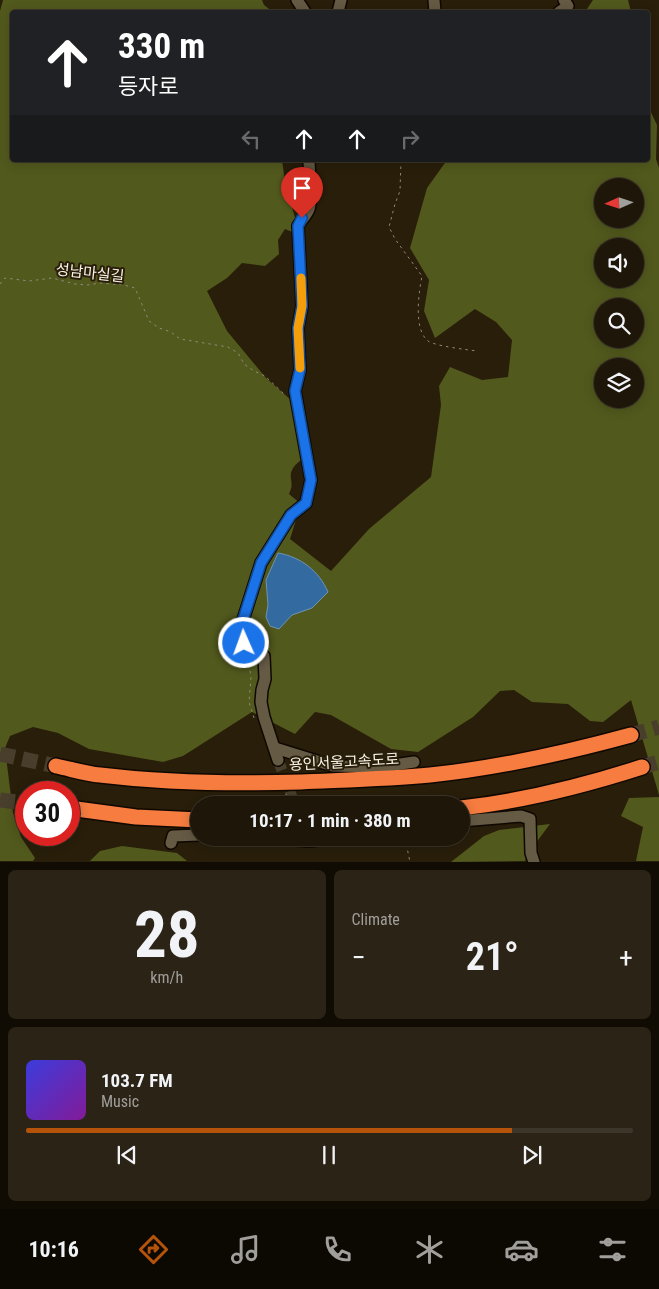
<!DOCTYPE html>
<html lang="en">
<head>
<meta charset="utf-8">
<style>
	:root { --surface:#1e1608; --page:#2b2316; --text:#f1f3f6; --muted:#a19f9c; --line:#3c3529; --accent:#b45309 }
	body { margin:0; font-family:"Roboto Condensed","Noto Sans KR",sans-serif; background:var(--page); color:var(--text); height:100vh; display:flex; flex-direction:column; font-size:19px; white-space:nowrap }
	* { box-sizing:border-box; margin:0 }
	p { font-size:16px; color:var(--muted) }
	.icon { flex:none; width:28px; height:28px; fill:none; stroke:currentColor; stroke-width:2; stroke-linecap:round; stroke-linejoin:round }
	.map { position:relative; height:862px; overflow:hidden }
	.panel { display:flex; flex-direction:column; gap:8px; padding:8px; background:#100c04; flex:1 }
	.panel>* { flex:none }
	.hud { position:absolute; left:10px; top:10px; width:640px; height:152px; border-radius:5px; box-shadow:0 2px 12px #0003,0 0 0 1px var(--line); background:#202124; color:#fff; overflow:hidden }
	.needle { width:32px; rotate:267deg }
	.tools { position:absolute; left:594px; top:178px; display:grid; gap:10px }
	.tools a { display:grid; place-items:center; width:50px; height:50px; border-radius:50%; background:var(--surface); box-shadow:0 2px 12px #0003,0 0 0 1px var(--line); font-size:25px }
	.speed { position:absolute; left:15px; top:781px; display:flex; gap:10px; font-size:25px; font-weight:700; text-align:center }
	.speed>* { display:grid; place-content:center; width:65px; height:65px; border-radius:50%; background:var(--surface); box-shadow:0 2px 12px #0003,0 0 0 1px var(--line); line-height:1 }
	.speed .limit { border:8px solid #d22; background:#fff; color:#111 }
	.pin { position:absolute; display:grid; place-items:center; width:42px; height:42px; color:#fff; margin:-51px -21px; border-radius:50% 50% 50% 0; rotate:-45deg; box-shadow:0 0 5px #0007 }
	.pin .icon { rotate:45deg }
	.me { position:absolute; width:55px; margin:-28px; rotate:358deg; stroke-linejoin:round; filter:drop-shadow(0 0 4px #0008) }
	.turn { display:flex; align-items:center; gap:18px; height:105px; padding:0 25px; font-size:22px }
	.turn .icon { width:65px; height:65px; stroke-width:2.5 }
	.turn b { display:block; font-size:35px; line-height:42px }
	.lanes { display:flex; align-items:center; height:48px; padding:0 25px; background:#0003; justify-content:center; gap:25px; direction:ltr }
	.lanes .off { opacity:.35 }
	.big { font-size:38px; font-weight:700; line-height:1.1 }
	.panel .tile { flex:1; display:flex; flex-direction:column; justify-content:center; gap:8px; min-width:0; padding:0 18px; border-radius:8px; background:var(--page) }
	.panel .dial { align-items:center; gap:0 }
	.dial b { font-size:65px; line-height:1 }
	.song { display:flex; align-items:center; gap:15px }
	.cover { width:60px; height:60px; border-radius:8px; background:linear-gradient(135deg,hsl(240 70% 55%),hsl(290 70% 35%)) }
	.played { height:5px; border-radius:2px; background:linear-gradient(90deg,var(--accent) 80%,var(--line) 80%) }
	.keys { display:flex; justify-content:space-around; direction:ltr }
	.heat { display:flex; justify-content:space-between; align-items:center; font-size:28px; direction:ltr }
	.panel .tiles { flex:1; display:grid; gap:8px; grid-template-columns:1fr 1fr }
	.tile:last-child { grid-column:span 2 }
	.trip { position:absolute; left:190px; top:796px; width:280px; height:50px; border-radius:25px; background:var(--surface); box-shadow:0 2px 12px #0003,0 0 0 1px var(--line); font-weight:700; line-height:50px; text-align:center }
	.menu { display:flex; height:80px; justify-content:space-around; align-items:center; background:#0c0903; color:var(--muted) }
	.menu .icon { width:35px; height:35px }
	.menu .current { color:var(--accent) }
	.menu b { font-size:22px; color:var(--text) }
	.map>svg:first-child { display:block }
	.forest { fill:#52591d; fill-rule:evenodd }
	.water { fill:#336ba0; stroke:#6f94b5 }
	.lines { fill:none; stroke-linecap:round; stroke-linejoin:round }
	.minor-tunnel { stroke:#483e2b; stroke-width:11; stroke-dasharray:11 5.5; stroke-linecap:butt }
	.highway-tunnel { stroke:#483e2b; stroke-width:15; stroke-dasharray:15 8; stroke-linecap:butt }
	.minor-casing { stroke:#100800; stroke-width:14 }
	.highway-casing { stroke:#100800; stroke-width:18 }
	.path { stroke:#918979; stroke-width:1; stroke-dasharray:2.5 4; stroke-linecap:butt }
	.minor { stroke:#655a44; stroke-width:11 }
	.highway { stroke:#f67c40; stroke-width:15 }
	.route-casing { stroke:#114b97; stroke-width:12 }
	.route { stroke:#1a73e8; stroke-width:9 }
	.slow { stroke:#f59e0b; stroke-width:9 }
	.labels { text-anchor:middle; stroke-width:4; stroke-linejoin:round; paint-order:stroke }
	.street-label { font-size:15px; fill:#faf4e7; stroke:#281e0a }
</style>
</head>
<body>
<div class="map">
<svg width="659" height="862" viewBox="0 0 659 862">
	<rect width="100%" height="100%" fill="#281e0a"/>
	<!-- forest -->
	<g class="forest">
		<path d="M3 0H262L264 5 273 12H12V160H282L285 182 297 225V234L285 229 278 240 279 254 265 266 242 263 227 278 207 291 227 331 266 378 291 400 307 427 313 453C303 459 289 465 291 479 292 486 292 487 289 494L301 504 290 539 331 571 369 529 431 477 441 405 439 386 450 367 482 380 508 377 512 340 496 322 475 309 435 338 424 311 429 280 410 248 427 188 447 160H507L538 163 541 160H648V106L657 125 656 159 659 168V795L631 700 603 722 590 721 568 704 532 702 514 690 500 691 473 717 418 752 391 749 331 715 315 712 295 734 252 712 183 756 163 762 89 749 58 733 33 727 10 736 5 748 13 813 21 837 35 858 33 861H0V11ZM602 186H635V219H602ZM602 246H635V279H602ZM602 306H635V339H602ZM602 366H635V399H602Z"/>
		<polygon points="593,0 628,0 631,12 585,12"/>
		<polygon points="659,797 659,861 636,861 643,827 621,816 629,798"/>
		<polygon points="550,824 527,855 525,861 451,862 484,836 499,830"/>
		<polygon points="122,846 177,853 187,861 90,861 100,851"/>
	</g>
	<!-- water -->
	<path class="water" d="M278 553C301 557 319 571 328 592L312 608 292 615 279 629 270 626 266 617 268 605 266 580Z"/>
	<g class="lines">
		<!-- minor-tunnel -->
		<polyline class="minor-tunnel" points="278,760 295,805"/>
		<!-- highway-tunnel -->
		<g class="highway-tunnel">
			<polyline points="631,735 659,727"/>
			<polyline points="0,754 56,766"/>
			<polyline points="642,767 659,762"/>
			<polyline points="0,800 26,803"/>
		</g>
		<!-- minor casing -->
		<g class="minor-casing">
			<g id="minor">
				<polyline points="297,0 305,12"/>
				<polyline points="434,0 435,12"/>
				<polyline points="338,12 341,0"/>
				<polyline points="559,12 568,6 564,0"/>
				<polyline points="275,748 333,766 380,767 414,762"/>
				<path d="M278 760 264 717 261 702 262 690 265 679 264 656 244 643 242 636V623L261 563 291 515 306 503 311 480 295 391 300 370 298 328 302 306 298 226C301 220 307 215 309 209 313 197 309 173 309 160"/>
				<polyline points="461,821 521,816 530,819 531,853 534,862"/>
				<polyline points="270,838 309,841"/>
				<polyline points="307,838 309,841 339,838"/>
				<polyline points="171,843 173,836 199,835"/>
			</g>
		</g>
		<!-- highway casing -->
		<g class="highway-casing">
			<g id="highway">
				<path d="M56 766C71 769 86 774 100 775 167 783 235 784 301 782 344 780 387 779 430 775 498 768 565 753 631 735"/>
				<polyline points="69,808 136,817 199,820"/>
				<path d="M461 808C523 801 583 786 642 767"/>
			</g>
		</g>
		<!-- path -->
		<g class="path">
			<path d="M401 160 400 191 395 204 389 227 395 239 422 276C419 292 413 329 428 341 435 346 468 350 478 351"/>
			<polyline points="0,284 5,278 29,281 52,278 75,284 88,285 100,283 124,285 135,288 149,321 159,328 171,332 180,339 228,347 238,353 244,364 254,371 265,376 284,394"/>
			<polyline points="248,658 251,677 249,702 254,718"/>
			<polyline points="286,794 291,805"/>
			<polyline points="397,838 400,838"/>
			<polyline points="405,838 410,862"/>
			<polyline points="349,840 363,838"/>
		</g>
		<!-- minor -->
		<use href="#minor" class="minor"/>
		<!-- highway -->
		<use href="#highway" class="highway"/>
	</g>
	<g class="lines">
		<!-- route casing -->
		<g class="route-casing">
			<polyline id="route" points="244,643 242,636 242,623 261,563 291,515 306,503 311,480 295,391 300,370 298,328 302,306 298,226 302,218"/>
		</g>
		<!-- route -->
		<use href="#route" class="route"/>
		<!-- slow -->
		<polyline class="slow" points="300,368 298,328 302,306 301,278"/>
	</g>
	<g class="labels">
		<!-- street labels -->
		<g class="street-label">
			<text transform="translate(90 273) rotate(6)" y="5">성남마실길</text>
			<text transform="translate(344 762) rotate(-3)" y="5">용인서울고속도로</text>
		</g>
	</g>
</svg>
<div class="tools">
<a><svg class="needle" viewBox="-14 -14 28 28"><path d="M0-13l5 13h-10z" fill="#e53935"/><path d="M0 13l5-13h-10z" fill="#a19f9c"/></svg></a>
<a><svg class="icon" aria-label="sound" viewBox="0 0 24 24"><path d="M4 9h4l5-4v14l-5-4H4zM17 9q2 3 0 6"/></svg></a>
<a><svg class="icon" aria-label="search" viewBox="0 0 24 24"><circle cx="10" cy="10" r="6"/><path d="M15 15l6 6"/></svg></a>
<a><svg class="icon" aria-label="layers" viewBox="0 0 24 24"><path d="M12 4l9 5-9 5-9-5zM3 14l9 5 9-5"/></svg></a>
</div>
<div class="speed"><div class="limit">30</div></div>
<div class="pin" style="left:302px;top:218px;background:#d93025"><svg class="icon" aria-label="arrive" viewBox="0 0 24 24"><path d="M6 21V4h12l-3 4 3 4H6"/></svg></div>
<svg class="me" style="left:244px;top:643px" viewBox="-20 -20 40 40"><circle r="17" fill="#1a73e8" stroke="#fff" stroke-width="3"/><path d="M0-11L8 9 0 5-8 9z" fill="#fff"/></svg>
<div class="trip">10:17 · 1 min · 380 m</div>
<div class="hud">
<div class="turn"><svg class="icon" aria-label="ahead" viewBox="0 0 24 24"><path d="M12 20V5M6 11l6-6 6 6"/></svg><div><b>330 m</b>등자로</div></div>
<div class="lanes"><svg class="icon off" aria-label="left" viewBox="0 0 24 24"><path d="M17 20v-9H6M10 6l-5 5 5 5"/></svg><svg class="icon" aria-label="ahead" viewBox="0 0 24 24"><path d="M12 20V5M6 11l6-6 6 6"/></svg><svg class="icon" aria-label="ahead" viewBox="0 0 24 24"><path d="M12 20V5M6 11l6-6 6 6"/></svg><svg class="icon off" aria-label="right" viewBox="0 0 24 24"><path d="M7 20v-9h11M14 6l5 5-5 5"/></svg></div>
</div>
</div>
<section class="panel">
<div class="tiles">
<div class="tile dial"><b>28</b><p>km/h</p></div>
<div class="tile"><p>Climate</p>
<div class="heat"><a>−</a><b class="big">21°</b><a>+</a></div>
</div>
<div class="tile">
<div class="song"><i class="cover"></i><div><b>103.7 FM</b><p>Music</p></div></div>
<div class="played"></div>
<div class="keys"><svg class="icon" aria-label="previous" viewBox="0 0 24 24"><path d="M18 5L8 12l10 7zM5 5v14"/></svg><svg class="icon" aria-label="pause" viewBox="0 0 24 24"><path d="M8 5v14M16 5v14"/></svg><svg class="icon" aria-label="next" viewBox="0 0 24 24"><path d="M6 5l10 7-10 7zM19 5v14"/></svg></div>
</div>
</div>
</section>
<nav class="menu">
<b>10:16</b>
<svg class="icon current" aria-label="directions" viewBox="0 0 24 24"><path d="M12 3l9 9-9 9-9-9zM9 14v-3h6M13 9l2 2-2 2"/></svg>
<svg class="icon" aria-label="music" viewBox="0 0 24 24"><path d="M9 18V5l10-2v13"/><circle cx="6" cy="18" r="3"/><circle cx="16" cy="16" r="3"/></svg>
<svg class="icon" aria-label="phone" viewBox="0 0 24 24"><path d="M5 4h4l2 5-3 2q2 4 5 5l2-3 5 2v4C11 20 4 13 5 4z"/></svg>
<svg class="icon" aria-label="climate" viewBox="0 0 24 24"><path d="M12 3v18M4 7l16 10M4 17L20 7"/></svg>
<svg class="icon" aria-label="car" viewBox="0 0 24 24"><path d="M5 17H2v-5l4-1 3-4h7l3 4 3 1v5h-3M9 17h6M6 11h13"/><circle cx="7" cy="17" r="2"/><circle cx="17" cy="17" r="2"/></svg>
<svg class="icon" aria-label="filters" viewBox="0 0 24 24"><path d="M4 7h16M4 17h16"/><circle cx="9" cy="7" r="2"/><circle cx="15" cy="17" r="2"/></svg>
</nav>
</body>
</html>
